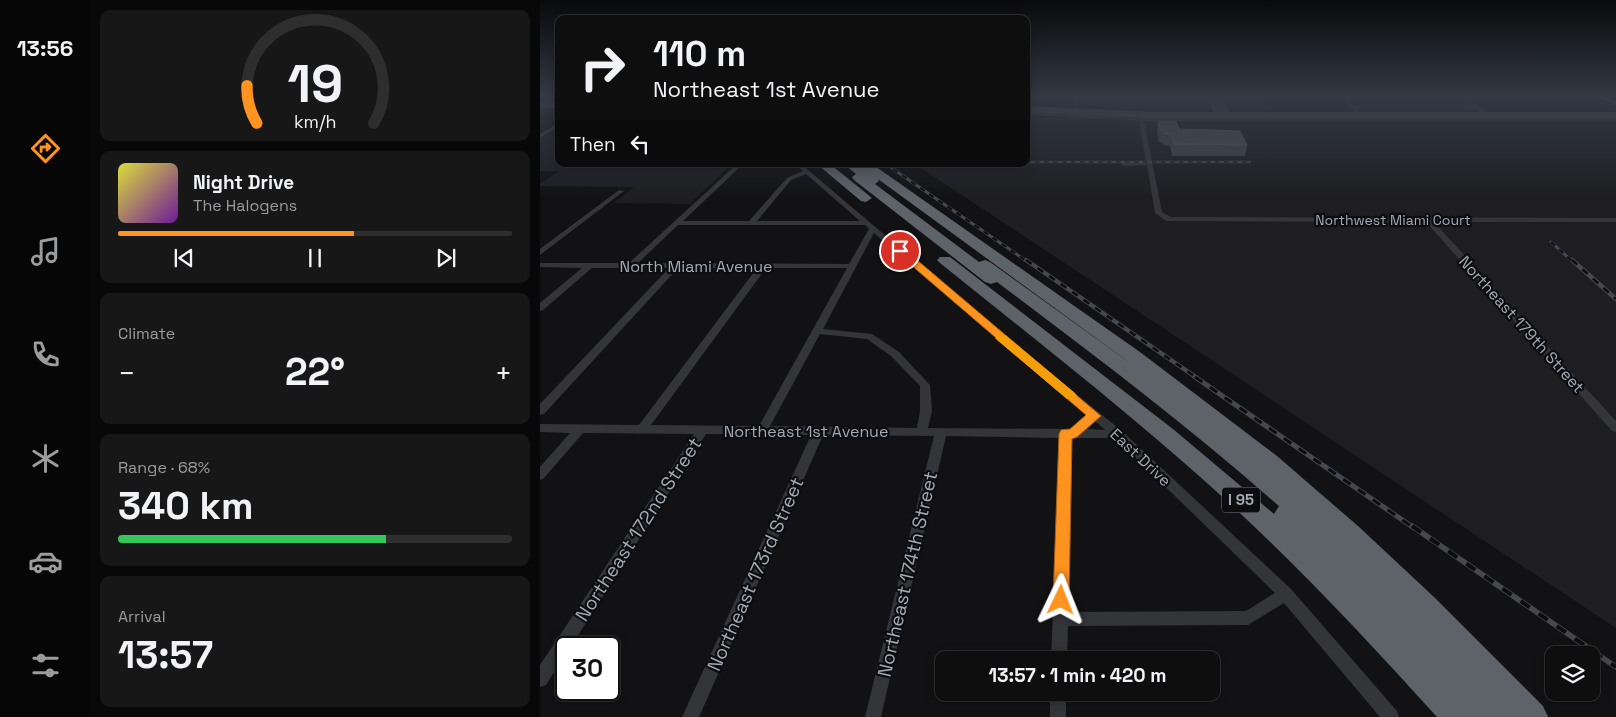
<!DOCTYPE html>
<html lang="en">
<head>
<meta charset="utf-8">
<style>
	:root { --surface:#0e0e0f; --page:#171718; --text:#f1f3f6; --muted:#9b9c9e; --line:#2e2e2f; --accent:#ff931f }
	body { margin:0; font-family:"Space Grotesk",sans-serif; background:var(--page); color:var(--text); height:100vh; display:flex; flex-direction:column; font-size:19px; white-space:nowrap }
	* { box-sizing:border-box; margin:0 }
	p { font-size:16px; color:var(--muted) }
	.icon { flex:none; width:28px; height:28px; fill:none; stroke:currentColor; stroke-width:2; stroke-linecap:round; stroke-linejoin:round }
	.map { position:relative; flex:1; overflow:hidden }
	.details { display:flex; flex-direction:column; gap:10px; padding:10px; background:#080808; width:450px }
	.details>* { flex:none }
	.guide { position:absolute; left:15px; top:15px; width:475px; height:152px; border-radius:10px; box-shadow:0 2px 12px #0003,0 0 0 1px var(--line); background:#0e0e0f; color:var(--text); overflow:hidden }
	.buttons { position:absolute; left:1005px; top:646px; display:grid; gap:10px }
	.buttons a { display:grid; place-items:center; width:55px; height:55px; border-radius:10px; background:var(--surface); box-shadow:0 2px 12px #0003,0 0 0 1px var(--line); font-size:25px }
	.speed { position:absolute; left:15px; top:636px; display:flex; gap:10px; font-size:25px; font-weight:700; text-align:center }
	.speed>* { display:grid; place-content:center; width:65px; height:65px; border-radius:50%; background:var(--surface); box-shadow:0 2px 12px #0003,0 0 0 1px var(--line); line-height:1 }
	.speed .limit { border:2px solid #111; border-radius:8px; background:#fff; color:#111 }
	.pin { position:absolute; display:grid; place-items:center; width:42px; height:42px; color:#fff; margin:-21px; border:2px solid #fff; border-radius:50%; box-shadow:0 1px 5px #0007 }
	.me { position:absolute; width:55px; margin:-28px; rotate:2deg; stroke-linejoin:round; filter:drop-shadow(0 0 4px #0008) }
	.turn { display:flex; align-items:center; gap:18px; height:105px; padding:0 15px; font-size:22px }
	.turn .icon { width:65px; height:65px; stroke-width:2.5 }
	.turn b { display:block; font-size:35px; line-height:42px }
	.then { display:flex; align-items:center; height:48px; padding:0 15px; background:#0003; gap:10px; font-size:19px }
	.big { font-size:38px; font-weight:600; line-height:1.1 }
	.details .widget { flex:1; display:flex; flex-direction:column; justify-content:center; gap:8px; min-width:0; padding:0 18px; border-radius:10px; background:var(--page) }
	.details .dial { align-items:center; gap:0 }
	.dial svg { height:130px; overflow:visible; fill:none; stroke:var(--line); stroke-width:7; stroke-linecap:round; text-anchor:middle }
	.dial text { fill:var(--text); stroke:none }
	.song { display:flex; align-items:center; gap:15px }
	.cover { width:60px; height:60px; border-radius:8px; background:linear-gradient(135deg,hsl(60 70% 55%),hsl(280 70% 35%)) }
	.played { height:5px; border-radius:2px; background:linear-gradient(90deg,var(--accent) 60%,var(--line) 60%) }
	.keys { display:flex; justify-content:space-around; direction:ltr }
	.heat { display:flex; justify-content:space-between; align-items:center; font-size:28px; direction:ltr }
	.charge { height:8px; border-radius:4px; background:linear-gradient(90deg,#34c759 68%,var(--line) 0) }
	.trip { position:absolute; left:395px; top:651px; width:285px; height:50px; border-radius:10px; background:var(--surface); box-shadow:0 2px 12px #0003,0 0 0 1px var(--line); font-weight:600; line-height:50px; text-align:center }
	main { display:flex; flex:1; min-height:0 }
	.dock { display:flex; flex-direction:column; width:90px; justify-content:space-around; align-items:center; background:#060606; color:var(--muted) }
	.dock .icon { width:35px; height:35px }
	.dock .active { color:var(--accent) }
	.dock b { font-size:22px; color:var(--text) }
	.map>svg:first-child { display:block }
	.built { fill:#1e1e21 }
	.lines { fill:none; stroke-linecap:round; stroke-linejoin:round }
	.street { fill:#333539; fill-rule:evenodd }
	.secondary { fill:#404449; fill-rule:evenodd }
	.primary { fill:#4e5258; fill-rule:evenodd }
	.highway { fill:#5e636a; fill-rule:evenodd }
	.rail-far4-casing { stroke:#45494e; stroke-width:2.5 }
	.rail-far3-casing { stroke:#45494e; stroke-width:3 }
	.rail-far2-casing { stroke:#45494e; stroke-width:4.5 }
	.rail-far1-casing { stroke:#45494e; stroke-width:5 }
	.rail-casing { stroke:#45494e; stroke-width:5.5 }
	.rail-far4 { stroke:#0d0d0f; stroke-width:1; stroke-dasharray:4.5; stroke-linecap:butt }
	.rail-far3 { stroke:#0d0d0f; stroke-width:2; stroke-dasharray:5.5; stroke-linecap:butt }
	.rail-far2 { stroke:#0d0d0f; stroke-width:2.5; stroke-dasharray:7; stroke-linecap:butt }
	.rail-far1 { stroke:#0d0d0f; stroke-width:3; stroke-dasharray:9; stroke-linecap:butt }
	.rail { stroke:#0d0d0f; stroke-width:4; stroke-dasharray:11; stroke-linecap:butt }
	.wall { fill:#434549 }
	.building { fill:#4d5055; stroke:#5b5e64 }
	.route { fill:#ff931f; stroke:#a66014 }
	.slow { fill:#f59e0b }
	.labels { text-anchor:middle; stroke-width:4.5; stroke-linejoin:round; paint-order:stroke }
	.far-street-label { font-size:14px; fill:#a2abb5; stroke:#0d0d0f }
	.shield { fill:#0d0d0f; stroke:#757c83; stroke-width:1 }
	.shield-label { font-size:15px; font-weight:bold; fill:#a2abb5 }
	.street-label { font-size:16px; fill:#a2abb5; stroke:#0d0d0f }
	.near-street-label { font-size:19px; fill:#a2abb5; stroke:#0d0d0f }
</style>
</head>
<body>
<main>
<nav class="dock">
<b>13:56</b>
<svg class="icon active" aria-label="directions" viewBox="0 0 24 24"><path d="M12 3l9 9-9 9-9-9zM9 14v-3h6M13 9l2 2-2 2"/></svg>
<svg class="icon" aria-label="music" viewBox="0 0 24 24"><path d="M9 18V5l10-2v13"/><circle cx="6" cy="18" r="3"/><circle cx="16" cy="16" r="3"/></svg>
<svg class="icon" aria-label="phone" viewBox="0 0 24 24"><path d="M5 4h4l2 5-3 2q2 4 5 5l2-3 5 2v4C11 20 4 13 5 4z"/></svg>
<svg class="icon" aria-label="climate" viewBox="0 0 24 24"><path d="M12 3v18M4 7l16 10M4 17L20 7"/></svg>
<svg class="icon" aria-label="car" viewBox="0 0 24 24"><path d="M5 17H2v-5l4-1 3-4h7l3 4 3 1v5h-3M9 17h6M6 11h13"/><circle cx="7" cy="17" r="2"/><circle cx="17" cy="17" r="2"/></svg>
<svg class="icon" aria-label="filters" viewBox="0 0 24 24"><path d="M4 7h16M4 17h16"/><circle cx="9" cy="7" r="2"/><circle cx="15" cy="17" r="2"/></svg>
</nav>
<section class="details">
<div class="widget dial"><svg viewBox="0 0 100 80">
<path d="M14 69A42 42 0 1 1 86 69"/>
<path d="M14 69A42 42 0 0 1 8 46" stroke="#ff931f"/>
<text x="50" y="56" font-size="32" font-weight="700">19</text>
<text x="50" y="72" font-size="11">km/h</text>
</svg></div>
<div class="widget">
<div class="song"><i class="cover"></i><div><b>Night Drive</b><p>The Halogens</p></div></div>
<div class="played"></div>
<div class="keys"><svg class="icon" aria-label="previous" viewBox="0 0 24 24"><path d="M18 5L8 12l10 7zM5 5v14"/></svg><svg class="icon" aria-label="pause" viewBox="0 0 24 24"><path d="M8 5v14M16 5v14"/></svg><svg class="icon" aria-label="next" viewBox="0 0 24 24"><path d="M6 5l10 7-10 7zM19 5v14"/></svg></div>
</div>
<div class="widget"><p>Climate</p>
<div class="heat"><a>−</a><b class="big">22°</b><a>+</a></div>
</div>
<div class="widget"><p>Range · 68%</p><b class="big">340 km</b><div class="charge"></div></div>
<div class="widget"><p>Arrival</p><b class="big">13:57</b></div>
</section>
<div class="map">
<svg width="1076" height="717" viewBox="0 0 1076 717">
	<rect width="100%" height="100%" fill="#121214"/>
	<!-- built -->
	<g class="built">
		<polygon points="541,98 721,98 733,109 595,108 541,105"/>
		<polygon points="486,117 1076,119 1076,628 375,164 486,164"/>
		<polygon points="19,129 19,164 192,164 150,204 73,203 94,187 0,186 0,184 20,171 0,171 0,139"/>
	</g>
	<g class="lines">
		<!-- street -->
		<g class="street">
			<polygon points="533,98 539,98 538,107 533,106"/>
			<polygon points="800,98 805,98 813,105 931,105 920,98 926,98 950,114 945,115 935,109 817,109 820,112 817,114"/>
			<polygon points="486,111 598,117 597,114 600,112 603,114 603,117 1076,117 1076,121 604,121 622,212 631,217 1076,218 1076,222 894,222 1076,421 1076,432 1072,431 886,222 626,221 615,213 607,165 584,166 581,164 584,162 606,161 599,121 486,115"/>
			<polygon points="19,123 19,127 0,138 0,134"/>
			<path d="M197 164H203L143 221H209L247 178 263 171 255 164H261L477 347 582 431 751 589 857 711 859 717H840L744 603 708 625 528 626 527 660H511L520 438 406 436 341 717H325L394 436 283 435 159 717H142L271 435 166 434 30 648H26V653L6 685 0 687V665L154 434 43 433 4 478 0 480V467L30 433 0 432V424L99 425 217 268H138L4 414 0 415V404L129 268H52L3 310 0 311V303L42 268 0 267V263H89ZM266 174 320 221H217L251 180ZM138 225H325L329 229 309 264 98 263ZM334 233 471 351 548 415 531 429 388 428 392 411 390 385 359 352 332 334 283 329ZM226 268H307L219 426 111 425ZM280 334 327 339 351 356 380 386V411L377 428 230 426ZM555 421 565 430 546 429ZM532 438H575L735 593 706 611 528 612Z"/>
			<polygon points="79,190 84,191 0,255 0,249"/>
			<rect x="510" y="692" width="16" height="25"/>
		</g>
		<!-- secondary -->
		<polygon class="secondary" points="668,98 674,98 682,111 676,98 682,98 690,111 687,116 674,113"/>
		<!-- primary -->
		<g class="primary">
			<polygon points="1061,98 1071,98 1076,100 1076,105"/>
			<rect x="0" y="102" width="19" height="6"/>
			<polygon points="486,106 613,112 1076,112 1076,118 613,118 486,112"/>
		</g>
		<!-- highway -->
		<g class="highway">
			<polygon points="277,164 290,164 332,198 326,202 321,201"/>
			<path d="M304 164H317L321 166 319 164H332L600 352 737 456 818 526 894 597 1003 706 1008 717H897C830 643 762 570 688 502 596 418 497 341 400 263L397 260 400 257H410L633 429 734 514 739 506C649 427 553 354 457 282L451 284 445 282 314 180 312 177 316 174ZM338 179 586 360 590 363 450 262 445 260 439 262 335 184 339 181Z"/>
		</g>
		<!-- rail-far4 casing -->
		<g class="rail-far4-casing">
			<g id="rail-far4">
				<polyline points="486,162 710,162"/>
				<polyline points="346,164 355,170"/>
			</g>
		</g>
		<!-- rail-far3 casing -->
		<g class="rail-far3-casing">
			<g id="rail-far3">
				<polyline points="353,169 488,262"/>
				<polyline points="1011,242 1033,262"/>
			</g>
		</g>
		<!-- rail-far2 casing -->
		<g class="rail-far2-casing">
			<g id="rail-far2">
				<polyline points="486,260 657,378"/>
				<polyline points="1032,260 1076,299"/>
			</g>
		</g>
		<!-- rail-far1 casing -->
		<g class="rail-far1-casing">
			<polyline id="rail-far1" points="655,377 874,528"/>
		</g>
		<!-- rail casing -->
		<g class="rail-casing">
			<polyline id="rail" points="872,526 1076,667"/>
		</g>
		<!-- rail-far4 -->
		<use href="#rail-far4" class="rail-far4"/>
		<!-- rail-far3 -->
		<use href="#rail-far3" class="rail-far3"/>
		<!-- rail-far2 -->
		<use href="#rail-far2" class="rail-far2"/>
		<!-- rail-far1 -->
		<use href="#rail-far1" class="rail-far1"/>
		<!-- rail -->
		<use href="#rail" class="rail"/>
	</g>
	<!-- wall -->
	<polygon class="wall" points="618,121 639,129 707,145 705,156 632,156 630,146 623,145 622,142 619,142 617,132"/>
	<!-- building -->
	<polygon class="building" points="618,121 636,121 639,129 700,131 707,145 634,144 631,134 624,134 624,131 620,130"/>
	<!-- sky -->
	<linearGradient id="sky" x2="0" y2="1"><stop stop-color="#0a0a0b"/><stop offset="0.49" stop-color="#333945"/><stop offset="1" stop-color="#333945" stop-opacity="0"/></linearGradient>
	<rect width="1076" height="198" fill="url(#sky)"/>
	<!-- route -->
	<polygon class="route" points="357,249 364,249 561,416 537,437 532,439 529,600 527,606 521,608 515,606 513,600 519,434 521,430 530,429 546,415 357,253"/>
	<!-- slow -->
	<polygon class="slow" points="461,334 465,335 535,393 537,396 535,399 527,399 457,340 455,338"/>
	<g class="labels">
		<!-- far-street labels -->
		<g class="far-street-label">
			<text x="853" y="225">Northwest Miami Court</text>
		</g>
		<!-- shield labels -->
		<rect class="shield" x="682" y="487.5" width="38" height="25" rx="4"/>
		<g class="shield-label">
			<text x="701" y="505">I 95</text>
		</g>
		<!-- street labels -->
		<g class="street-label">
			<text x="156" y="272">North Miami Avenue</text>
			<text transform="translate(982 324) rotate(48)" y="6">Northeast 179th Street</text>
			<text x="266" y="437">Northeast 1st Avenue</text>
			<text transform="translate(601 457) rotate(43)" y="6">East Drive</text>
		</g>
		<!-- near-street labels -->
		<g class="near-street-label">
			<text transform="translate(98 529) rotate(-57)" y="7">Northeast 172nd Street</text>
			<text transform="translate(215 574) rotate(-66)" y="7">Northeast 173rd Street</text>
			<text transform="translate(367 574) rotate(-77)" y="7">Northeast 174th Street</text>
		</g>
	</g>
</svg>
<div class="buttons">
<a><svg class="icon" aria-label="layers" viewBox="0 0 24 24"><path d="M12 4l9 5-9 5-9-5zM3 14l9 5 9-5"/></svg></a>
</div>
<div class="speed"><div class="limit">30</div></div>
<div class="pin" style="left:360px;top:251px;background:#d93025"><svg class="icon" aria-label="arrive" viewBox="0 0 24 24"><path d="M6 21V4h12l-3 4 3 4H6"/></svg></div>
<svg class="me" style="left:521px;top:600px" viewBox="-20 -20 40 40"><path d="M0-17L14 15 0 8-14 15z" fill="#ff931f" stroke="#fff" stroke-width="4"/></svg>
<div class="trip">13:57 · 1 min · 420 m</div>
<div class="guide">
<div class="turn"><svg class="icon" aria-label="right" viewBox="0 0 24 24"><path d="M7 20v-9h11M14 6l5 5-5 5"/></svg><div><b>110 m</b>Northeast 1st Avenue</div></div>
<div class="then">Then<svg class="icon" aria-label="left" viewBox="0 0 24 24"><path d="M17 20v-9H6M10 6l-5 5 5 5"/></svg></div>
</div>
</div>
</main>
</body>
</html>
